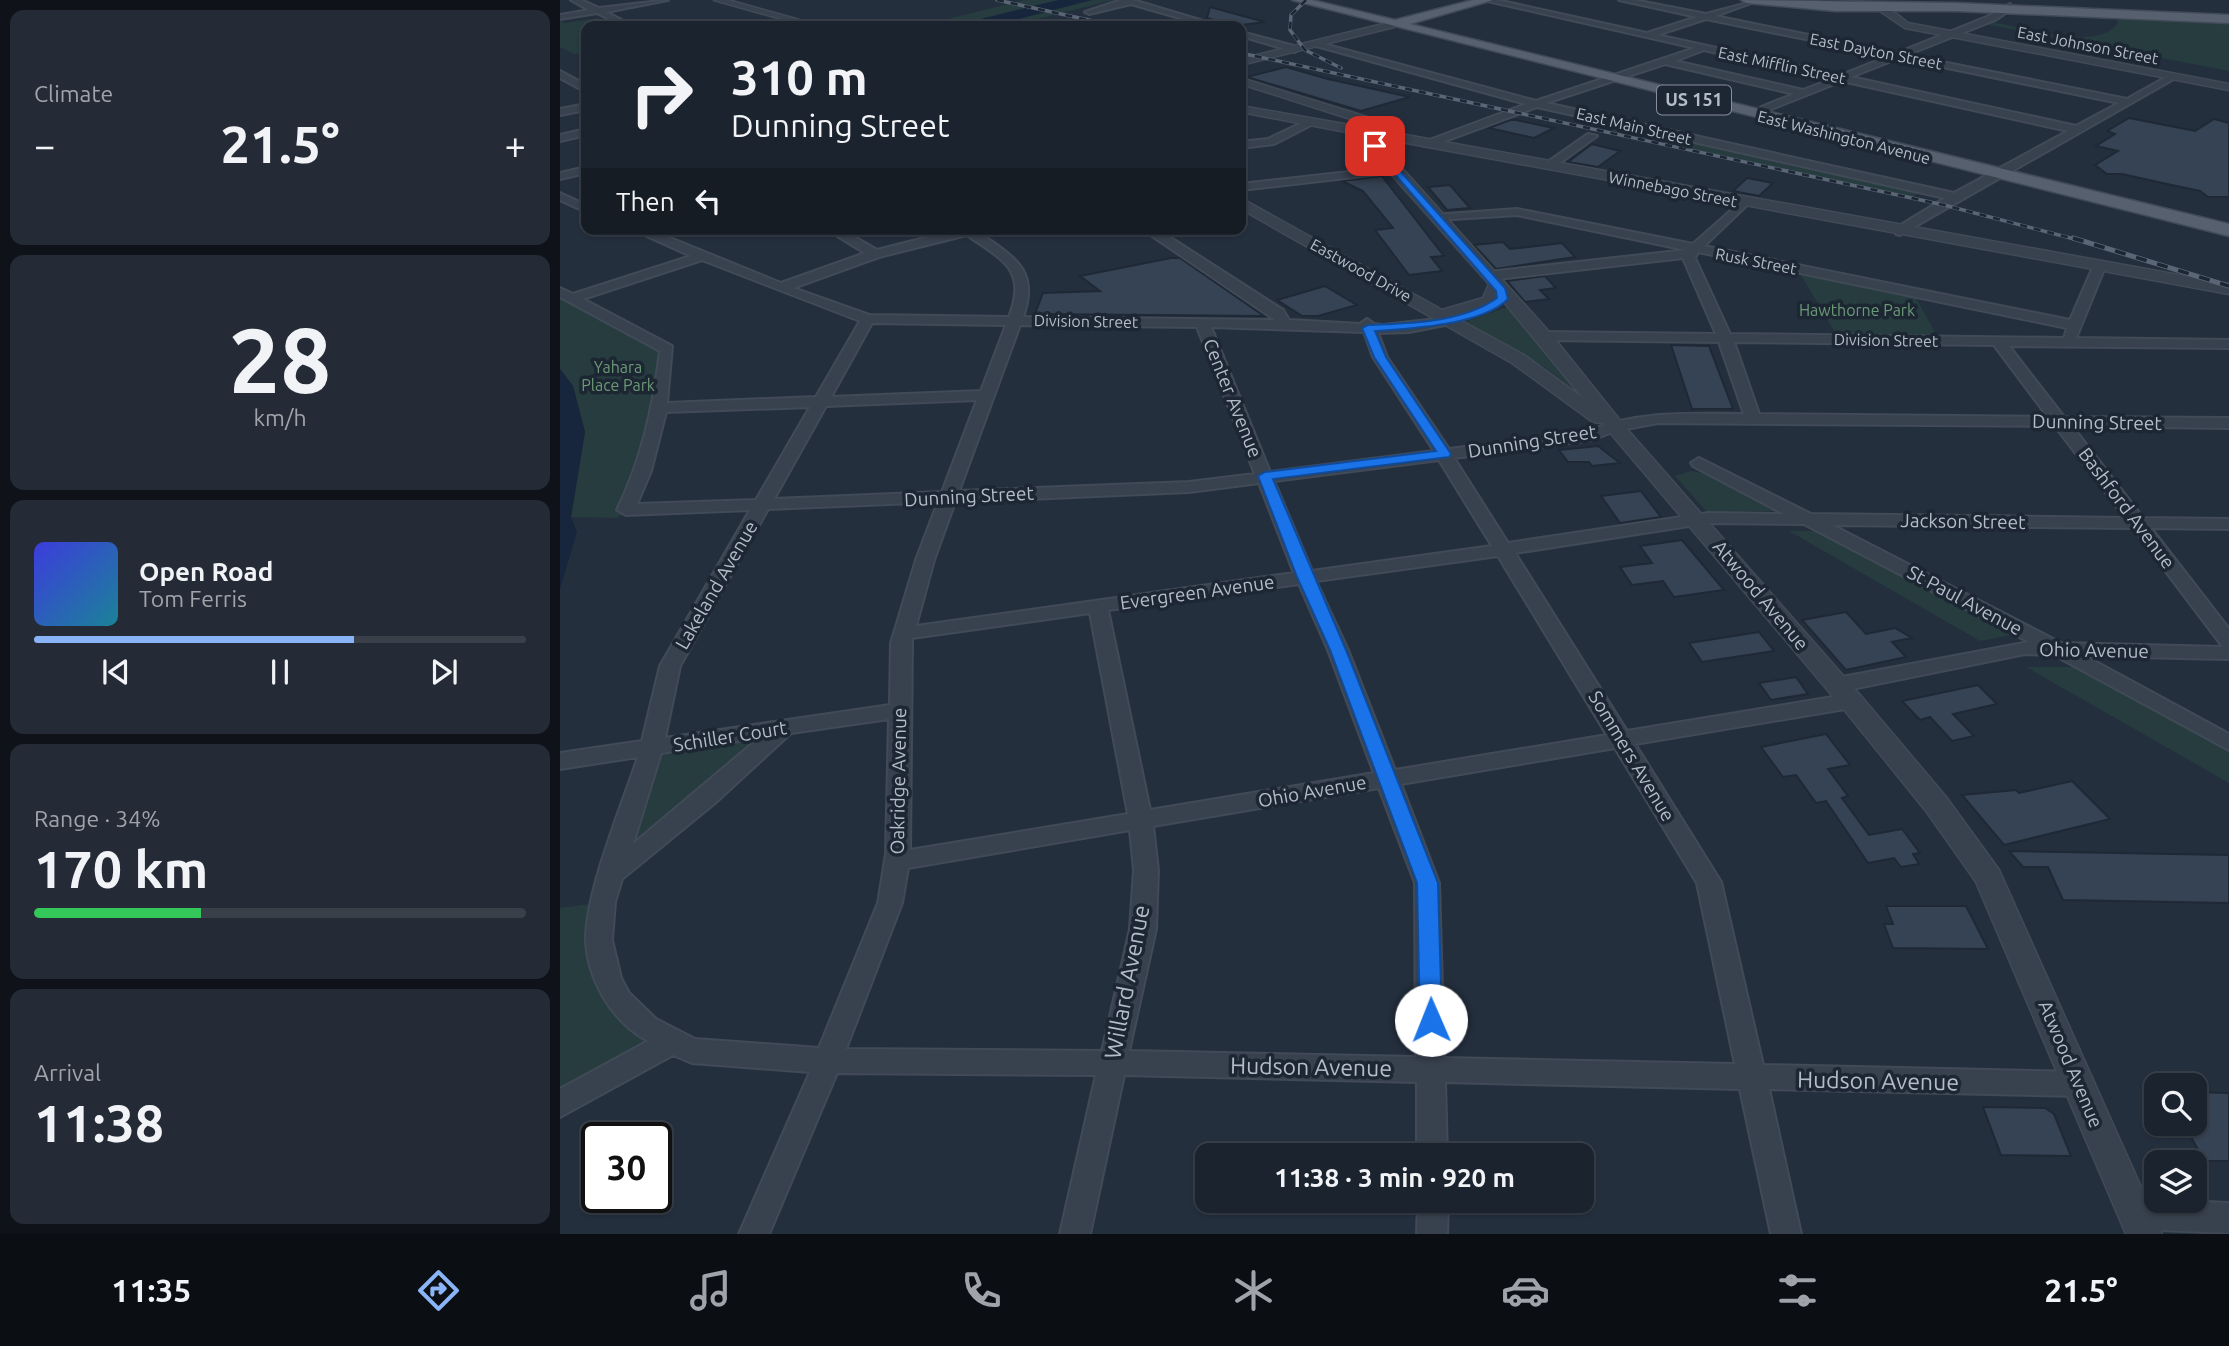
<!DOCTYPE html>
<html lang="en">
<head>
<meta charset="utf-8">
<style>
	:root { --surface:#1b232e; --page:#242b36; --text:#f1f3f6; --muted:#a0a4aa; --line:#39404a; --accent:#8ab4f8 }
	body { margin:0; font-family:Ubuntu,sans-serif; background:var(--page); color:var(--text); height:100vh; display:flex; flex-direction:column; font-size:26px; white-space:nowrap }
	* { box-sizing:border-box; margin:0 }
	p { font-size:23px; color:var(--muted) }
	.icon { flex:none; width:38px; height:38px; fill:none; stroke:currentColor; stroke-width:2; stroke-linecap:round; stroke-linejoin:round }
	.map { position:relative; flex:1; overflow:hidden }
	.panel { display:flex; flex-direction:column; gap:10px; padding:10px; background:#0f1319; width:560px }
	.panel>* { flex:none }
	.top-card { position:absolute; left:21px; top:21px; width:665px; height:214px; border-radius:14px; box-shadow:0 2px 5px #0004,0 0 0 2px var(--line); background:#1b232e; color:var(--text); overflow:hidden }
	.controls { position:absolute; left:1584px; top:1073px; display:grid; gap:14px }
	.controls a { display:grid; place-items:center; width:63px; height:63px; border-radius:14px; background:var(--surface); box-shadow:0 2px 5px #0004,0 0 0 2px var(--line); font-size:35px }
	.speed { position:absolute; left:21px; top:1122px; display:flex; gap:14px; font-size:35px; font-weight:700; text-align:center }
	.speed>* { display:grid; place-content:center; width:91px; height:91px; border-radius:50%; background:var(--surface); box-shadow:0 2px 5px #0004,0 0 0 2px var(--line); line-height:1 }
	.speed .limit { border:4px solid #111; border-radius:10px; background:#fff; color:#111 }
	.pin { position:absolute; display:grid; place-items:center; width:60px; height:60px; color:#fff; margin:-30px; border-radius:14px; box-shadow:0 4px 10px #0006 }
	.me { position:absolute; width:77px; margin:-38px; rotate:359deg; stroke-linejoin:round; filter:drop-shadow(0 0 5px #0008) }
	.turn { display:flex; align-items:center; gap:24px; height:147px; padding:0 35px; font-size:32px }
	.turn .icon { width:91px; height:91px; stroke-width:2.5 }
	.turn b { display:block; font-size:49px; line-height:60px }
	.then { display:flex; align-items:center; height:66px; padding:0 35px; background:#0003; gap:14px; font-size:26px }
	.big { font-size:52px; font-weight:700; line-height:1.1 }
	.panel .tile { flex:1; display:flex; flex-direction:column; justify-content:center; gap:10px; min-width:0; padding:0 24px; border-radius:14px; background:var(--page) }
	.panel .dial { align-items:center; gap:0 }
	.dial b { font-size:91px; line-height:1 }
	.song { display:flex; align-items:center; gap:21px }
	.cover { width:84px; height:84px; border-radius:10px; background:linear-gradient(135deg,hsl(240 70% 55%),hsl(190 70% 35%)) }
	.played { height:7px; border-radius:4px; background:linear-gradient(90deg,var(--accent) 65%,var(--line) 65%) }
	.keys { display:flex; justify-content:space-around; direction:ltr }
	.heat { display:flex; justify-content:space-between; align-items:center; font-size:38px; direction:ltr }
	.charge { height:10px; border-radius:5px; background:linear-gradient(90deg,#34c759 34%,var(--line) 0) }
	.trip { position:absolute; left:635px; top:1143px; width:399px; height:70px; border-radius:14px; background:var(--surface); box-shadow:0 2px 5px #0004,0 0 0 2px var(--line); font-weight:700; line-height:70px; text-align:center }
	.tab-bar { display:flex; height:112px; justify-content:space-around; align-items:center; background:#0b0e12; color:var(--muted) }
	.tab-bar .icon { width:49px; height:49px }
	.tab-bar .selected { color:var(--accent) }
	.tab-bar b { font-size:32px; color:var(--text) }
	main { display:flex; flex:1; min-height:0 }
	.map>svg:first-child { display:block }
	.green { fill:#263c3f }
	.water { fill:#17263c }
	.building { fill:#364354; stroke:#1f2835; stroke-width:2 }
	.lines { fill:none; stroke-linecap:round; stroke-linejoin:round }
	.minor-casing { stroke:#414a57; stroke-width:4 }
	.tertiary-casing { stroke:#414a57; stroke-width:3 }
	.primary-casing { stroke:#414a57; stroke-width:3 }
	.minor { fill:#38414e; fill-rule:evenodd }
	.tertiary { fill:#38414e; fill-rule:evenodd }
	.primary { fill:#56606e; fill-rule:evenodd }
	.rail-far1-casing { stroke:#5a6575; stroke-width:3.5 }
	.rail-casing { stroke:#5a6575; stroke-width:5 }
	.rail-far1 { stroke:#1d2633; stroke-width:2.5; stroke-dasharray:7; stroke-linecap:butt }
	.rail { stroke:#1d2633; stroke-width:3.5; stroke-dasharray:11; stroke-linecap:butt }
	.route { fill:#1a73e8; stroke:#114b97; stroke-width:2 }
	.labels { text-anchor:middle; stroke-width:7; stroke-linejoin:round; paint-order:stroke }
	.far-street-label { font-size:16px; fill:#b4bcc9; stroke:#1d2633 }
	.far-park-label { font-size:16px; fill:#6b9a76; stroke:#1d2633 }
	.shield { fill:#1d2633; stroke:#878f9c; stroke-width:2 }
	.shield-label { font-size:18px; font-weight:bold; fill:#b4bcc9 }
	.street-label { font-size:19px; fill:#b4bcc9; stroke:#1d2633 }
	.near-street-label { font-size:23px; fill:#b4bcc9; stroke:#1d2633 }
</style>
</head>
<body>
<main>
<section class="panel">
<div class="tile"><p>Climate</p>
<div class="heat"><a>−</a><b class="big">21.5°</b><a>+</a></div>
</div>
<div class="tile dial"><b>28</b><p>km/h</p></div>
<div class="tile">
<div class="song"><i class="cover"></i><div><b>Open Road</b><p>Tom Ferris</p></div></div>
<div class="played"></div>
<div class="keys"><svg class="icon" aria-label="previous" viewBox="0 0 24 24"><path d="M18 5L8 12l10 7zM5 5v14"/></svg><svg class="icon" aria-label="pause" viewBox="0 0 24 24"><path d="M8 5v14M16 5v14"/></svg><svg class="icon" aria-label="next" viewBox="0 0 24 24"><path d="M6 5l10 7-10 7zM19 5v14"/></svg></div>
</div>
<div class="tile"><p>Range · 34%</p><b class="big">170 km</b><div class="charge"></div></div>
<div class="tile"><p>Arrival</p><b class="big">11:38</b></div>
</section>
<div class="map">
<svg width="1669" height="1234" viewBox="0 0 1669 1234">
	<rect width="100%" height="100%" fill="#242f3e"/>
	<!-- green -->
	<g class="green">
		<polygon points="464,0 553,0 462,23 467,25 463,26 360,26"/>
		<path d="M1556 15 1669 20V71L1425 24 1432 22C1462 27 1537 53 1558 23Z"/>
		<polygon points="38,18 54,26 26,26 26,43 21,44 26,47 26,52 14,54 0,47 0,21 5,23"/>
		<polygon points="1061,126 1361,192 1353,197 1050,131"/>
		<polygon points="1241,275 1356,298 1377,336 1276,334"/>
		<polygon points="0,292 107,349 66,510 57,518 11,517 25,432 13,386 0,369"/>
		<polygon points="950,306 1027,399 983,366 905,322"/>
		<polygon points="1131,471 1160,476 1226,511 1147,512 1115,476"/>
		<polygon points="1229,531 1261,531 1457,634 1420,641"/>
		<polygon points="1466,667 1518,667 1669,751 1669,783"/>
		<polygon points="225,727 59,859 92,747"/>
		<polygon points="43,902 48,978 111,1042 0,1104 0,908"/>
	</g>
	<!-- water -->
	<g class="water">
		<polygon points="498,0 532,0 432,26 392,26"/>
		<polygon points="0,369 13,386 25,432 11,517 17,532 0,589"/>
	</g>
	<!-- building -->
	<g class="building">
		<polygon points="650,7 705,22 674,26 647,18"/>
		<polygon points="726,67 768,79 850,97 801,111 687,77"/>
		<polygon points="1569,118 1635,131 1654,119 1669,123 1669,197 1648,197 1640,191 1607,184 1562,174 1547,174 1535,165 1558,151 1536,146 1555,134 1547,131"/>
		<polygon points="950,120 956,120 994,128 974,138 929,128"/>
		<polygon points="1032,144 1060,151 1038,167 1008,162"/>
		<polygon points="822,176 884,256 871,257 882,271 849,275 815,230 833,228 803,191 782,181"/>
		<polygon points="1187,178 1213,183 1199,196 1173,191"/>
		<polygon points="890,185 910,208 887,210 868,187"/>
		<polygon points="943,242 950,249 1002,243 1015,257 936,269 914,245"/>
		<polygon points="611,258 620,258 704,316 475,314 483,293 540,291 520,276"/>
		<polygon points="985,276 996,288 980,290 989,299 965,302 947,281"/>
		<polygon points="765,286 797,305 758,316 742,316 717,300"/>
		<polygon points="1111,345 1149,346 1173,409 1132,409"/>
		<polygon points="1038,446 1060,463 1032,466 1029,462 1008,462 999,450"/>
		<polygon points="1081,491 1101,517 1060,523 1041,496"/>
		<polygon points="1122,540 1164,590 1114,597 1103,581 1072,585 1060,567 1092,563 1080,546"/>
		<polygon points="1286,612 1306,634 1335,628 1352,638 1332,642 1346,657 1286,670 1242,620"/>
		<polygon points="1199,632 1214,651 1142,662 1129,643"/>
		<polygon points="1236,677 1248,694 1211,700 1199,683"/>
		<polygon points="1418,685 1437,704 1393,714 1414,736 1392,741 1370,717 1360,720 1342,701"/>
		<polygon points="1266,734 1290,765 1268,769 1288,796 1282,798 1309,835 1342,829 1360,853 1353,854 1359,864 1341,867 1334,858 1308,863 1266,801 1256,803 1236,775 1223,777 1201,747"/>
		<polygon points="1512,781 1550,819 1444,845 1402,795 1456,790 1459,793"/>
		<polygon points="1449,851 1669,855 1669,903 1503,900 1488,867 1463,867"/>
		<polygon points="1326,906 1406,906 1428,949 1333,948 1324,924 1333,924"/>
		<polygon points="1634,1092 1669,1093 1669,1161 1644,1161 1624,1124 1634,1124"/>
		<polygon points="1423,1107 1485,1108 1494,1114 1511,1156 1441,1155"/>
	</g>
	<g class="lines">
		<!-- minor casing -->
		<g class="minor-casing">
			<g id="minor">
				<polygon points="11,0 21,0 39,8 108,0 46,12 73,26 63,26 37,13 0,19 0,15 29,10"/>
				<polygon points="561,0 573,0 660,26 648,26 571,4 529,14 525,12"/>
				<path d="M923 0H937L1087 33 1137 17 1059 0H1074L1146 14 1199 0 1155 16 1337 53 1429 16 1450 4 1453 8 1435 20 1347 55 1567 99 1610 75 1617 77 1340 235 1336 234V228L1385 198 977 107 872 146H864V142L966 104 749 44 756 42 976 101 1135 48ZM1146 19 1329 56 1281 75 1097 35ZM1144 50 1272 79 1243 90 1115 61ZM1339 58 1559 103 1516 126 1291 77ZM1105 64 1234 94 1201 107 1204 112 1282 81 1508 131 1394 193 986 103Z"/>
				<polygon points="361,24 365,26 356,26 357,24"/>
				<polygon points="681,32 738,47 739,49 735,52 681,36"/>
				<polygon points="0,71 26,85 26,92 0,78"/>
				<polygon points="26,104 26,110 0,115 0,109"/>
				<polygon points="750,119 753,124 714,144 681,148 681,142 708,139"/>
				<polygon points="26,129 26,135 0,141 0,135"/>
				<polygon points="1028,134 1037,136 993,168 985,168 985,164"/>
				<polygon points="26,167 26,173 0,179 0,173"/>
				<polygon points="834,167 839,170 838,172 681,190 681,184"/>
				<polygon points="0,193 26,205 26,212 0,200"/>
				<path d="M1184 199 1190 202 1188 204 1144 246 1510 320 1533 267 1539 263 1545 267 1516 338 1669 340V348L1449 346 1504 417 1669 418V428L1512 426 1583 518 1669 519V529L1591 528 1669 629V659L1525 656 1669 734V750L1494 655 1465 654 1277 692 1270 690 1267 685 1277 678 1469 642 1244 524 1148 523 955 553 1067 731 1291 694 1301 701 1291 708 1075 744 1161 882 1203 1065 1520 1072 1530 1075 1534 1084 1530 1093 1520 1096 1209 1089 1241 1234H1211L1180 1089 885 1082 887 1155H857V1082L564 1075 530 1234H500L536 1075 277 1073 209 1234H179L250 1072 132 1063 113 1055 0 1117V1089L88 1041C52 1022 27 979 26 939 26 891 62 805 78 757L0 769V753L82 741 100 666 190 510 66 515 57 510C82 459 93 407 100 351L0 297V288L13 294 131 256 71 229H88L221 283 305 253 266 229H281L317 250 400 229H423L418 232C454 257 480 270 463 317L715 320 582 229H597L723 310 729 320 800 324 807 319 814 324 823 325 895 317V323L890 324 849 332 818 333 827 357 889 449 1029 431C1079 410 1131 414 1184 414L1159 342 984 340 977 336 984 332 1156 334 1123 258 929 280 923 276 929 272 1126 250 957 215 877 220 871 217 873 215 957 209 1133 244ZM407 235C442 260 468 269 449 317L309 315 233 288 319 257ZM1138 252 1507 328 1504 338 1170 334 1135 258ZM142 260 300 321 256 397 107 403 112 346 23 299ZM312 323 446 325 421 391 271 397ZM460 325 637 327 695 474 629 482 399 491ZM651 327 804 332 813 357 874 451 710 472ZM1174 342 1434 345 1488 417 1199 414ZM417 400 382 492 214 499 266 406ZM250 407 196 500 77 504 91 471 106 412ZM1098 423 1495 426 1565 518 1251 514 1139 458 1131 463 1133 466 1224 514 1148 513 948 543 894 458 1032 440 1055 431ZM879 460 932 546 752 571 714 481ZM699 483 734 573 356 626 374 560 395 502 629 492ZM378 502 356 560 331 643 330 705 105 738 120 666 208 509ZM1272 525 1573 528 1663 647 1501 643ZM938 556 1047 735 835 770 788 650 756 581ZM739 584 768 650 814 773 590 810 548 610ZM530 613 568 814 350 850 352 638ZM329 719 326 854 318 903 259 1048 135 1039 96 1019 69 993 61 978 52 940 55 902 62 879 155 803 231 733ZM199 738 73 844 101 753ZM1055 748 1137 883 1175 1064 884 1058 879 883 841 784ZM819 788 855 883 856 1057 569 1051 596 929 598 870 593 826ZM570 830 574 870 570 929 542 1051 286 1049 342 903 348 868Z"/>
				<polygon points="1575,1199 1669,1203 1669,1233 1575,1229 1564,1224 1560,1214 1564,1204"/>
				<polygon points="858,1200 888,1200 887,1234 857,1234"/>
			</g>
		</g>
		<!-- tertiary casing -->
		<g class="tertiary-casing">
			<g id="tertiary">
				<polygon points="154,0 168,0 261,26 246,26"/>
				<path d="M1259 0C1291 0 1324 0 1348 23L1669 84V90L1345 28 1317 9Z"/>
				<polygon points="831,22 834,27 681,65 681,59"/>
				<path d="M681 78 810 118 813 129 1669 284V294L814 137 990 333 1066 428 1300 695 1386 797 1439 870 1602 1234H1566L1416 882 1366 811 1282 707 1042 423 1033 422 952 363 681 209V200L686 201 882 310 923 298 929 284 830 173 802 135 681 112V106L801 127 800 122 681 84ZM939 296 1023 398 964 355 894 317 935 304Z"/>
			</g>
		</g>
		<!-- primary casing -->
		<g class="primary-casing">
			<g id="primary">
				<polygon points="732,0 752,0 835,20 913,0 933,0 850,24 1669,224 1669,236"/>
				<polygon points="1181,0 1396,3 1669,15 1669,23 1396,11 1275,11 1187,3"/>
			</g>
		</g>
		<!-- minor -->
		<use href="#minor" class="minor"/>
		<!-- tertiary -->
		<use href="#tertiary" class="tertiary"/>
		<!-- primary -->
		<use href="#primary" class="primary"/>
		<!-- rail-far1 casing -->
		<g class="rail-far1-casing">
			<g id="rail-far1">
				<polyline points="437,0 556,26"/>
				<polyline points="746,0 731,15 730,30 745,50 781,68"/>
				<polyline points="681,53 1384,205 1518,240"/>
			</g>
		</g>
		<!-- rail casing -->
		<g class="rail-casing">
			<polyline id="rail" points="1513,238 1669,286"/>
		</g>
		<!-- rail-far1 -->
		<use href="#rail-far1" class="rail-far1"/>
		<!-- rail -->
		<use href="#rail" class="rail"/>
	</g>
	<!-- route -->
	<path class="route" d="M815 143 945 288 948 299C923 325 849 329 815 331L826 357 891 454 889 457 713 479 786 650 878 883 882 1020 879 1027 871 1030 863 1027 860 1020 857 883 770 650 737 577 698 476 705 472 876 451 814 357 802 328 808 325C849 323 902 323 937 298L936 291 812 148Z"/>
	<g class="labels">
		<!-- far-street labels -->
		<g class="far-street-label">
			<text transform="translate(1528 45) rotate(11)" y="6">East Johnson Street</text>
			<text transform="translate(1316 51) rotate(11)" y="6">East Dayton Street</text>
			<text transform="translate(1222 65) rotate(12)" y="6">East Mifflin Street</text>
			<text transform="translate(1074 126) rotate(13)" y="6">East Main Street</text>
			<text transform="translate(1284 137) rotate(14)" y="6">East Washington Avenue</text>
			<text transform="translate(1113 189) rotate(11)" y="6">Winnebago Street</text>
			<text transform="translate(1196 261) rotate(11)" y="6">Rusk Street</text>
			<text transform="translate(801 270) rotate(29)" y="6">Eastwood Drive</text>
			<text transform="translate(526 321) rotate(1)" y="6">Division Street</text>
			<text transform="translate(1326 340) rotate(1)" y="6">Division Street</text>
		</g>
		<!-- far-park labels -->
		<g class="far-park-label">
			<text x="1297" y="316">Hawthorne Park</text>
			<text x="58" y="373">Yahara<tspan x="58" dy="18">Place Park</tspan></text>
		</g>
		<!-- shield labels -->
		<rect class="shield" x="1097" y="85.5" width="74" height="29" rx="5"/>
		<g class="shield-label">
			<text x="1134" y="106">US 151</text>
		</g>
		<!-- street labels -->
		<g class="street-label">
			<text transform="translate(673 398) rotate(68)" y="7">Center Avenue</text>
			<text transform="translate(1537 422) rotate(1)" y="7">Dunning Street</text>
			<text transform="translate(972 441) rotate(-9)" y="7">Dunning Street</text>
			<text transform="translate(409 496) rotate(-3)" y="7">Dunning Street</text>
			<text transform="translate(1567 508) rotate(53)" y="7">Bashford Avenue</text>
			<text transform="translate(1403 521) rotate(1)" y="7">Jackson Street</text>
			<text transform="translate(156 585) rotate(-60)" y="7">Lakeland Avenue</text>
			<text transform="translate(637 592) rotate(-8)" y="7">Evergreen Avenue</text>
			<text transform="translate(1201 595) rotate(50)" y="7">Atwood Avenue</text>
			<text transform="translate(1405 600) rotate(28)" y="7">St Paul Avenue</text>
			<text transform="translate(1534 650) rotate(1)" y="7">Ohio Avenue</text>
			<text transform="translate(170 736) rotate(-9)" y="7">Schiller Court</text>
			<text transform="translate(1072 756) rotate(59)" y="7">Sommers Avenue</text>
			<text transform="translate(338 781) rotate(-89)" y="7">Oakridge Avenue</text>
			<text transform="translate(752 791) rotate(-10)" y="7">Ohio Avenue</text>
			<text transform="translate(1511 1064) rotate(67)" y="7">Atwood Avenue</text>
		</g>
		<!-- near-street labels -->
		<g class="near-street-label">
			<text transform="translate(567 982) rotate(-79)" y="8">Willard Avenue</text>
			<text transform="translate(751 1067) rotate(1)" y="8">Hudson Avenue</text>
			<text transform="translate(1318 1081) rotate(1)" y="8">Hudson Avenue</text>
		</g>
	</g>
</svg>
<div class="controls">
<a><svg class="icon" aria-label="search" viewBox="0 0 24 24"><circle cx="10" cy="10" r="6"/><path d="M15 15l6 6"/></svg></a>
<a><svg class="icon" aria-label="layers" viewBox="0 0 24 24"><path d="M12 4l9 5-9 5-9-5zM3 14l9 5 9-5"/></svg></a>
</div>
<div class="speed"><div class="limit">30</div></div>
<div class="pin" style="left:815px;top:146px;background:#d93025"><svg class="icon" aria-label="arrive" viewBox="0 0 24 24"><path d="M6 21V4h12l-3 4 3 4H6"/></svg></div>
<svg class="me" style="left:871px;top:1020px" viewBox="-20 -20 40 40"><circle r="19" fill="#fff"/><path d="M0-13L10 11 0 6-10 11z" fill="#1a73e8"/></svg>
<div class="trip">11:38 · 3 min · 920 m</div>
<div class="top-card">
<div class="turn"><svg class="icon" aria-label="right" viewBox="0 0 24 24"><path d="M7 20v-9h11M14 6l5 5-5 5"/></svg><div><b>310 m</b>Dunning Street</div></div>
<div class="then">Then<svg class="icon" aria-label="left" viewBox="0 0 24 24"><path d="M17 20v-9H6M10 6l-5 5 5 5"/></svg></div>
</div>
</div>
</main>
<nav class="tab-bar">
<b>11:35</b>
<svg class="icon selected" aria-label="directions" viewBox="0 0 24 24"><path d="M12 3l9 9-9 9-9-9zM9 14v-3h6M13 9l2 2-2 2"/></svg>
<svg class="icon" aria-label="music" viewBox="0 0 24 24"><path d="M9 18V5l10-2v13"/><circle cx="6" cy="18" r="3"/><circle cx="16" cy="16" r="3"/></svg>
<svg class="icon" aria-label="phone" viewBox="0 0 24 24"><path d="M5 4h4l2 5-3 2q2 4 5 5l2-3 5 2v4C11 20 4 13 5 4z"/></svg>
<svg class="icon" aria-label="climate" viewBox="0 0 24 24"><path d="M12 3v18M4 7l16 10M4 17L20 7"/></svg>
<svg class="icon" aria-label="car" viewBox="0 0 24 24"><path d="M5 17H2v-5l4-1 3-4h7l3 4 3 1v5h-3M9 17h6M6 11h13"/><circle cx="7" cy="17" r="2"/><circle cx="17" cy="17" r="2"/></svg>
<svg class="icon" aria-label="filters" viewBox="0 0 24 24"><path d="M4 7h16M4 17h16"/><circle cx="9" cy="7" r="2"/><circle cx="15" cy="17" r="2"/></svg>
<b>21.5°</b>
</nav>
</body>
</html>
